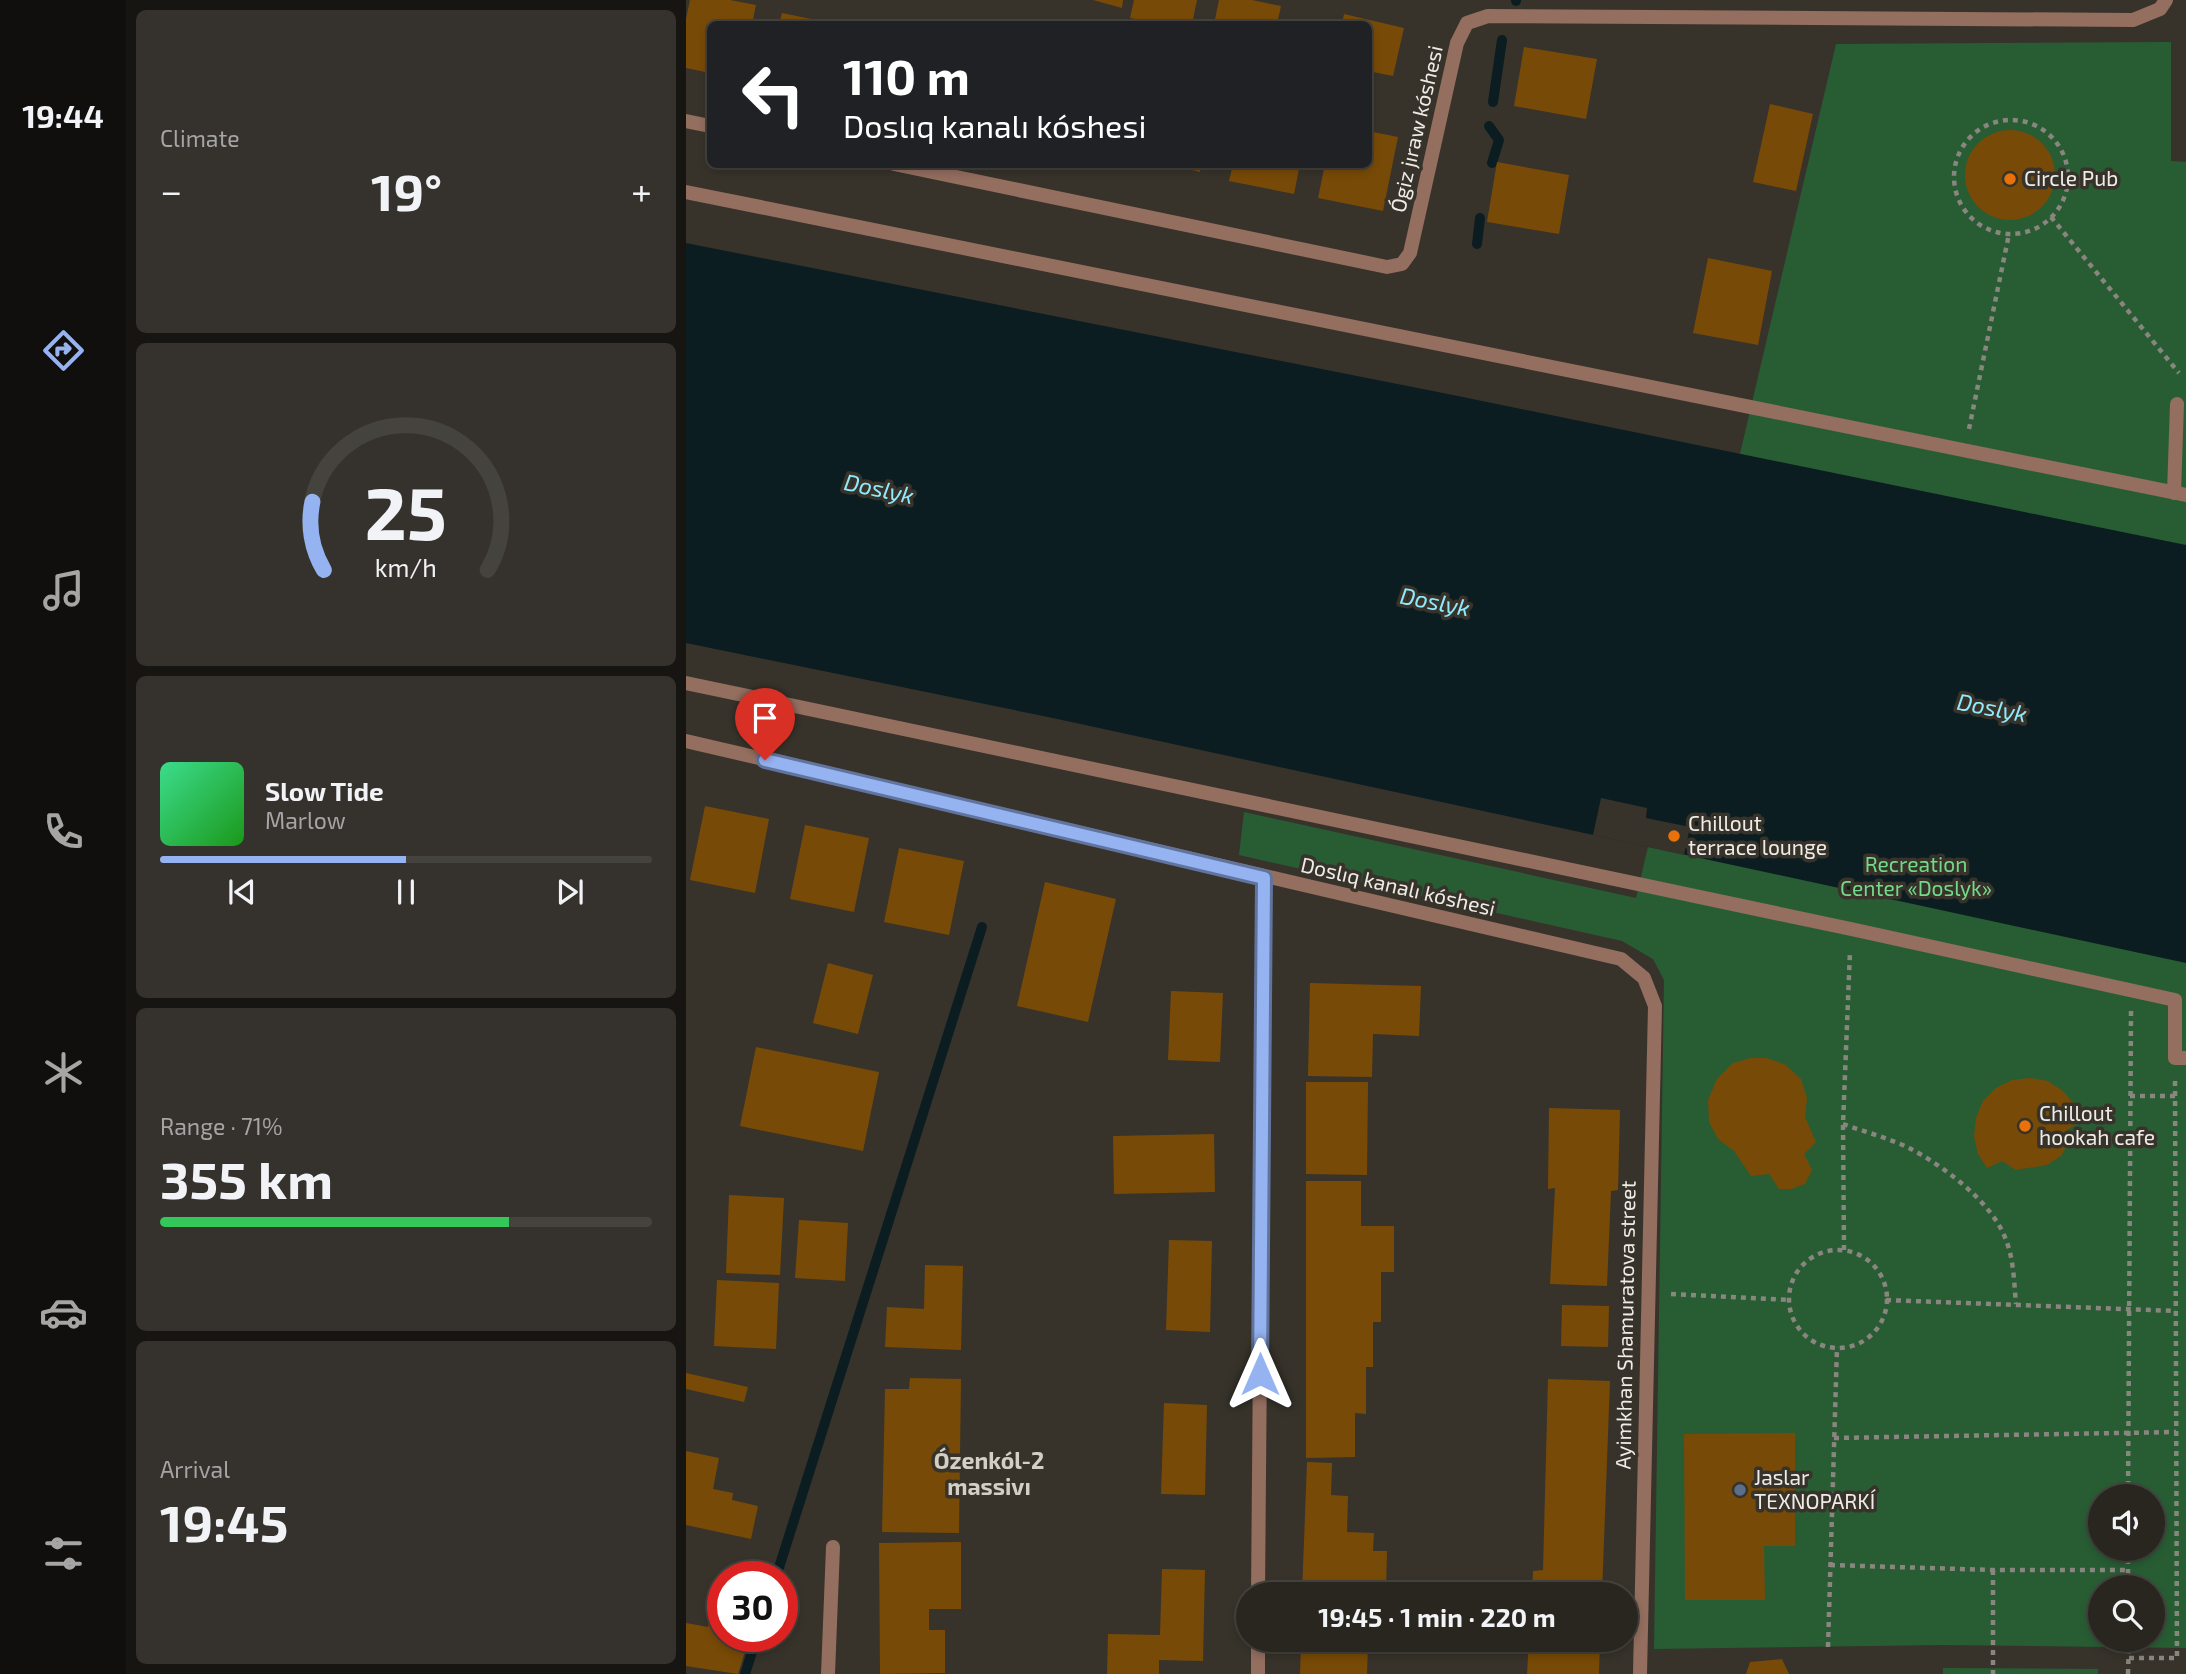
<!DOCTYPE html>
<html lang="en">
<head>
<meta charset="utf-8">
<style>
	:root { --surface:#292620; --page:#35322d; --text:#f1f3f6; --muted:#a5a5a5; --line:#45433e; --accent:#95b2f1 }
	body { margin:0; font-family:"Exo 2",sans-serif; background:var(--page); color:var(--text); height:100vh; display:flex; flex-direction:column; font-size:26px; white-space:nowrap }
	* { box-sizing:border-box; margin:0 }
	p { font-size:23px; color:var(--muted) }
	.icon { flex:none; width:38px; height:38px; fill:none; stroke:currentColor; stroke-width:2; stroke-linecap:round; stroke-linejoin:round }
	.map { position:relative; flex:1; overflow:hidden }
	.drawer { display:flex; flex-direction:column; gap:10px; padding:10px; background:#171512; width:560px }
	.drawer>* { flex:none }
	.hud { position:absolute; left:21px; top:21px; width:665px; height:147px; border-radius:10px; box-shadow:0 4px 10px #0003,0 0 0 2px var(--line); background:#202124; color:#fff; overflow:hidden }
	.fabs { position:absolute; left:1402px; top:1484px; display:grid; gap:14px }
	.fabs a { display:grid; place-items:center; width:77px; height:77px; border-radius:50%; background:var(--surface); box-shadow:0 4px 10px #0003,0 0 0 2px var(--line); font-size:35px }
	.speed { position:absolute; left:21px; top:1561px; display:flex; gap:14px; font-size:35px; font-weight:700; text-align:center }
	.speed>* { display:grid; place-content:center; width:91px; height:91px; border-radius:50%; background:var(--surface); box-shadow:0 4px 10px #0003,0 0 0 2px var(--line); line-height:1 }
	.speed .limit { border:10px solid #d22; background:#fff; color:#111 }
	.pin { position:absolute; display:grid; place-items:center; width:60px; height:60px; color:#fff; margin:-72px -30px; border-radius:50% 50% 50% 0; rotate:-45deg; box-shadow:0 0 7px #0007 }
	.pin .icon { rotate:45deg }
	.me { position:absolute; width:77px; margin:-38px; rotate:0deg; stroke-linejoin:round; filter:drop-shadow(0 0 5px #0008) }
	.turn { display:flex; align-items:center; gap:24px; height:147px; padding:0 21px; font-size:32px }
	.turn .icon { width:91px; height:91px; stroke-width:2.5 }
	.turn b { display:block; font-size:49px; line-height:60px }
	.big { font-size:52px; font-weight:700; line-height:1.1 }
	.drawer .widget { flex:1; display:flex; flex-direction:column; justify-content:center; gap:10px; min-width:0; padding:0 24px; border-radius:10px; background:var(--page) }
	.drawer .dial { align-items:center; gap:0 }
	.dial svg { height:182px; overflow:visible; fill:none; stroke:var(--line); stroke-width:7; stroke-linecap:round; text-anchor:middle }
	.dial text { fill:var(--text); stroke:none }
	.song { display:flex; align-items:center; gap:21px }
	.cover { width:84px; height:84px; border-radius:10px; background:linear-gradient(135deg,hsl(150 70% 55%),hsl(120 70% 35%)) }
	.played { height:7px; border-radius:4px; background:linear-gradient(90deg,var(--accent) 50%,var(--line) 50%) }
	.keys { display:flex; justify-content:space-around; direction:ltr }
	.heat { display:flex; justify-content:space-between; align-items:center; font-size:38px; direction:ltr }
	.charge { height:10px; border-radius:5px; background:linear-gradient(90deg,#34c759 71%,var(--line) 0) }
	.trip { position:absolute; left:550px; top:1582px; width:402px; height:70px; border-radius:35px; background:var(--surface); box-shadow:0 4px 10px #0003,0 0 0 2px var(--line); font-weight:700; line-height:70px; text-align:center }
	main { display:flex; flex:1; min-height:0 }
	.tabs { display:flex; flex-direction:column; width:126px; justify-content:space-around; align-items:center; background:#100f0d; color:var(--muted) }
	.tabs .icon { width:49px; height:49px }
	.tabs .current { color:var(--accent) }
	.tabs b { font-size:32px; color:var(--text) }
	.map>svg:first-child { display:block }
	.green { fill:#285d34; fill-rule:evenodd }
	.water { fill:#0c1d21 }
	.pier { fill:#37332b }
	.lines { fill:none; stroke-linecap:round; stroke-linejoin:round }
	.stream { stroke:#0c1d21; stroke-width:10 }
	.building { fill:#784a07 }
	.path { stroke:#89857f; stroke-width:4.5; stroke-dasharray:5 5; stroke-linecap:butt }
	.pedestrian { stroke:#946e5f; stroke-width:14 }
	.minor { stroke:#946e5f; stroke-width:14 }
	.route-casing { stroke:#61749d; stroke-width:18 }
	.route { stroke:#95b2f1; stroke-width:12 }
	.food-dot { fill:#e8710a; stroke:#37332b; stroke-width:2.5 }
	.service-dot { fill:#5c6f8a; stroke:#37332b; stroke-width:2.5 }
	.labels { text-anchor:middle; stroke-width:7; stroke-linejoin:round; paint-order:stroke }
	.street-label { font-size:21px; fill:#efece7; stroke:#37332b }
	.poi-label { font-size:21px; fill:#efece7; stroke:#37332b; text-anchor:start }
	.park-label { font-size:21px; fill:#73da89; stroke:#37332b }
	.water-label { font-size:23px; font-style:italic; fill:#90eafd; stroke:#37332b }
	.neighbourhood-label { font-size:23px; font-weight:bold; fill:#d3cfc4; stroke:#37332b }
</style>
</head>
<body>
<main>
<nav class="tabs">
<b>19:44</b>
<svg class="icon current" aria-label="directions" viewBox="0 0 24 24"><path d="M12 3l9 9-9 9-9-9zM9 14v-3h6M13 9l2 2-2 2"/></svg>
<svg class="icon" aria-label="music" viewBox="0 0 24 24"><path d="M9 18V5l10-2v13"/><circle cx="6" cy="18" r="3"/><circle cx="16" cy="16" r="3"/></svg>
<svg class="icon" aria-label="phone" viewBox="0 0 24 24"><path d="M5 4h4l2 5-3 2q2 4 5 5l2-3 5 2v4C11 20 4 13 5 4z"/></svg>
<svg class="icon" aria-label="climate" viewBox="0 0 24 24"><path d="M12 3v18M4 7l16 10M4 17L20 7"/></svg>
<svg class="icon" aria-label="car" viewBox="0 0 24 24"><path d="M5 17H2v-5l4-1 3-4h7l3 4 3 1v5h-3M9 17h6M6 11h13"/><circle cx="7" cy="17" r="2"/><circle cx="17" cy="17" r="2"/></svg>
<svg class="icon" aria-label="filters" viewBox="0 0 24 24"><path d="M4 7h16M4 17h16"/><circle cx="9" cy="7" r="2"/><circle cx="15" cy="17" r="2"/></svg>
</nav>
<section class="drawer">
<div class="widget"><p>Climate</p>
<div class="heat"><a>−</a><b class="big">19°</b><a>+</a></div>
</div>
<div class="widget dial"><svg viewBox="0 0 100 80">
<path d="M14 69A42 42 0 1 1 86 69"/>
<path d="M14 69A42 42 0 0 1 9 39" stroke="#95b2f1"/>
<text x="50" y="56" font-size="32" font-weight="700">25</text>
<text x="50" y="72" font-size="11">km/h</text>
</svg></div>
<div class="widget">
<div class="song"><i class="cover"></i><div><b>Slow Tide</b><p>Marlow</p></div></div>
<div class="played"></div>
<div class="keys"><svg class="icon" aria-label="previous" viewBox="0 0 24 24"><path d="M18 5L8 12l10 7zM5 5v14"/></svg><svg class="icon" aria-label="pause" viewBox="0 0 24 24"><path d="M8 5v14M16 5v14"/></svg><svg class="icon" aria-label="next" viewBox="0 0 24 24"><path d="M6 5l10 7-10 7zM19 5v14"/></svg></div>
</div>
<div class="widget"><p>Range · 71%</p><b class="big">355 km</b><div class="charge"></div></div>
<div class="widget"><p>Arrival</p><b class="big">19:45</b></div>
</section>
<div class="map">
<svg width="1500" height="1674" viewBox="0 0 1500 1674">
	<rect width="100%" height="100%" fill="#37332b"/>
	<!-- green -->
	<g class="green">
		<path d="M1485 42V161L1500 162V1648L1257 1645 968 1649 978 980 967 959 936 941 553 855 558 812 950 898 1150 44ZM1414 1496H1466V1549H1414ZM1414 1587H1466V1640H1414Z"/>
		<polygon points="1257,1668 1412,1669 1412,1674 1257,1674"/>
	</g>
	<!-- water -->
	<polygon class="water" points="0,243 767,395 1500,545 1500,963 362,717 0,643"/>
	<!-- pier -->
	<polygon class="pier" points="915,798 961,808 960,818 1004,827 998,855 907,835"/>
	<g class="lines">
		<!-- stream -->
		<g class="stream">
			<polyline points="830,1 830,0"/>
			<polyline points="807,102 816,40"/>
			<polyline points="803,126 813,140 806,163"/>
			<polyline points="791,244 794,218"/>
			<polyline points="90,1577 296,927"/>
			<polyline points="59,1674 71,1636"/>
		</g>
	</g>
	<!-- building -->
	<g class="building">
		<polygon points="4,0 44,0 70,5 66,24 24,24 24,73 0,68 0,19"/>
		<polygon points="407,0 437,0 436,8"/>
		<polygon points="448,0 511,0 506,24 475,24 444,18"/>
		<polygon points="533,0 566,0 595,6 591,24 528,24"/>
		<polygon points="96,13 145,23 145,24 93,24"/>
		<polygon points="658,14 718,28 707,76 682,71 682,24 656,24"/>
		<polygon points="838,47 911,59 900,119 828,106"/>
		<polygon points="1084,104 1127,114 1110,191 1067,182"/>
		<circle cx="1324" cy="175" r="45"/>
		<polygon points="682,131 712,137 697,211 632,198 639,164 682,164"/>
		<polygon points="811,162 883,175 873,234 801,222"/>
		<polygon points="481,164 515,164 514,172"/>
		<polygon points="547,164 614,164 608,194 543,181"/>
		<polygon points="1022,258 1086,271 1072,345 1007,333"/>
		<polygon points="19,806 83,819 69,893 4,880"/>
		<polygon points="119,825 183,838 168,912 104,899"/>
		<polygon points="213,848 278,861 263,935 198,922"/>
		<polygon points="359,882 430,899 402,1022 331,1006"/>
		<polygon points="142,963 187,975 172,1034 127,1023"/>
		<polygon points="624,983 735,986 733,1036 687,1034 686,1077 622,1076"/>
		<polygon points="485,991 537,993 534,1062 482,1060"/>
		<polygon points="70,1047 193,1072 177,1151 54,1126"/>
		<polygon points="1065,1058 1081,1058 1100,1065 1115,1079 1121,1098 1119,1117 1130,1142 1118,1154 1126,1170 1119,1184 1105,1189 1093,1189 1083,1174 1065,1176 1048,1151 1032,1139 1023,1122 1022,1100 1031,1079 1047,1063"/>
		<polygon points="1344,1078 1362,1081 1377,1091 1389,1105 1395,1121 1381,1130 1382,1143 1375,1156 1361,1165 1330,1170 1316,1161 1301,1168 1292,1154 1288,1136 1290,1118 1297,1101 1310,1088 1326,1080"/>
		<polygon points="620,1082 682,1082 681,1175 620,1174"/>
		<polygon points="863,1108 934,1110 932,1190 925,1191 921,1286 864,1284 869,1188 862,1189"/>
		<polygon points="528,1134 529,1192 428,1194 427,1136"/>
		<polygon points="620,1181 675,1181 675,1226 708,1226 708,1272 695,1272 695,1322 687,1322 687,1367 680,1367 680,1414 669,1413 669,1457 620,1458"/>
		<polygon points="43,1195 98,1198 94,1275 40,1273"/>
		<polygon points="113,1220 162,1223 159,1281 109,1278"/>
		<polygon points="483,1240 526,1241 524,1332 480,1330"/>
		<polygon points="239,1265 277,1266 275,1350 199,1347 201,1307 238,1309"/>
		<polygon points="31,1280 93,1283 90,1349 28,1346"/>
		<polygon points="876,1305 923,1306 922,1347 875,1346"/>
		<polygon points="0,1373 62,1387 58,1402 0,1389"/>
		<polygon points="224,1378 275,1379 273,1533 196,1532 199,1389 223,1389"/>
		<polygon points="862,1379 924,1381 916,1594 846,1594 847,1571 857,1570"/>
		<polygon points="478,1403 521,1405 519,1495 475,1494"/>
		<polygon points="1109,1433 1109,1546 1078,1546 1079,1600 999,1600 998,1434"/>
		<polygon points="0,1451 33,1458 27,1489 47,1493 46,1500 72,1506 65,1539 0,1525"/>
		<polygon points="621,1462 646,1463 645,1495 662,1496 661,1532 688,1533 687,1551 701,1551 700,1591 684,1591 684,1594 616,1594"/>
		<polygon points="275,1542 275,1609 243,1609 243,1630 259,1630 259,1673 194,1674 193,1543"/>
		<polygon points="476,1569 519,1570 517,1661 473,1660 473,1674 421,1674 422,1634 474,1635"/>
		<polygon points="30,1581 37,1582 37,1636 64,1636 52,1674 0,1666 0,1623 22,1627"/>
		<polygon points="843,1640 914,1640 913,1674 841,1674"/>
		<polygon points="615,1644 682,1646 681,1674 614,1674"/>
		<polygon points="1096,1659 1103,1674 1060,1674 1064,1662"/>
	</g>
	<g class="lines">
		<!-- path -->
		<g class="path">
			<circle cx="1325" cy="177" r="57"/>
			<polyline points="1365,217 1493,373"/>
			<polyline points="1283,429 1323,234"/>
			<polyline points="1444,1096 1489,1096"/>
			<path d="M1157 1124C1179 1132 1203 1138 1223 1148 1258 1166 1307 1203 1320 1240 1328 1260 1328 1283 1330 1304"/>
			<polyline points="1158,1250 1157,1124 1164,951"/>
			<circle cx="1152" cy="1299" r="49"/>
			<polyline points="985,1294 1103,1300"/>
			<polyline points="1200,1300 1490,1311"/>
			<polyline points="1148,1438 1490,1432"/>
			<polyline points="1442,1496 1445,1011"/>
			<polyline points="1442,1549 1442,1587"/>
			<polyline points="1144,1565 1307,1570 1442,1570"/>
			<polyline points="1307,1570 1307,1674"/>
			<polyline points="1142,1647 1151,1347"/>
			<polyline points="1443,1658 1491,1658 1489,1080"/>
			<polyline points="1442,1674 1443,1640"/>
		</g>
		<!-- pedestrian -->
		<g class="pedestrian">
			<polyline points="0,192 1500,495"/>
			<polyline points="1488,493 1491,404"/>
			<polyline points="0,683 1165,929 1489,1000 1489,1058 1500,1058"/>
		</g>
		<!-- minor -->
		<g class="minor">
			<polyline points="0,121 24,126"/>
			<polyline points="208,164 701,267 716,264 724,253 771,43 781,23 802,16 1447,20 1474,9 1480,0"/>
			<polyline points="0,741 935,959 958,978 969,1006 954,1674"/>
			<polyline points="572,1594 578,878"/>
			<polyline points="142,1674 147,1547"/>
			<polyline points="572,1674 572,1640"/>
		</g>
	</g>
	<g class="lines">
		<!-- route casing -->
		<g class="route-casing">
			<polyline id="route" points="79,760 578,878 574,1374"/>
		</g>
		<!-- route -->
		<use href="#route" class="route"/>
	</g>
	<!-- markers -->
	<g class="food-dot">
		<circle cx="1324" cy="179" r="7"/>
		<circle cx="988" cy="836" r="7"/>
		<circle cx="1339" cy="1126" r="7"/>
	</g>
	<circle class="service-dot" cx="1054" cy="1490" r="7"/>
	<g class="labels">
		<!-- street labels -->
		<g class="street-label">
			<text transform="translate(731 129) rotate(-77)" y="7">Ógiz jıraw kóshesi</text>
			<text transform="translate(712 887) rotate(13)" y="7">Doslıq kanalı kóshesi</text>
			<text transform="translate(940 1325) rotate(-89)" y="7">Ayimkhan Shamuratova street</text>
		</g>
		<!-- poi labels -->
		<g class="poi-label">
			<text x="1338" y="186">Circle Pub</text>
			<text x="1002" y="831">Chillout<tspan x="1002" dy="24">terrace lounge</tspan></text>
			<text x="1353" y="1121">Chillout<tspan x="1353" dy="24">hookah cafe</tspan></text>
			<text x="1068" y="1485">Jaslar<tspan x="1068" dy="24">TEXNOPARKÍ</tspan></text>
		</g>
		<!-- park labels -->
		<g class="park-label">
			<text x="1230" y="872">Recreation<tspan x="1230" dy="24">Center «Doslyk»</tspan></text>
		</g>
		<!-- water labels -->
		<g class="water-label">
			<text transform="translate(193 489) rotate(12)" y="8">Doslyk</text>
			<text transform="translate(749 602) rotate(11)" y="8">Doslyk</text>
			<text transform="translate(1306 708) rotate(11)" y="8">Doslyk</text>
		</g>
		<!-- neighbourhood labels -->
		<g class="neighbourhood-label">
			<text x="303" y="1469">Ózenkól-2<tspan x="303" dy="26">massivı</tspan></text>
		</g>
	</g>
</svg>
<div class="fabs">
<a><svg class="icon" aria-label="sound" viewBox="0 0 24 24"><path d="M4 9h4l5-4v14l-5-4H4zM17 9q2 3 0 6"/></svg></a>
<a><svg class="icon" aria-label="search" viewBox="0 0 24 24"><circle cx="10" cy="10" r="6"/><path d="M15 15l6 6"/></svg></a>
</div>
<div class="speed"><div class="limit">30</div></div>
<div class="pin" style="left:79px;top:760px;background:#d93025"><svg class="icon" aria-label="arrive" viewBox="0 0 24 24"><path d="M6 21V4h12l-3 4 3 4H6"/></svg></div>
<svg class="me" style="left:574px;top:1374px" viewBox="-20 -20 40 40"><path d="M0-17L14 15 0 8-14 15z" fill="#95b2f1" stroke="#fff" stroke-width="4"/></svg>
<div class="trip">19:45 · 1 min · 220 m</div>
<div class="hud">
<div class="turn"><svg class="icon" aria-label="left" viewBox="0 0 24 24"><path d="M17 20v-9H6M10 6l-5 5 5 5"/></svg><div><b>110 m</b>Doslıq kanalı kóshesi</div></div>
</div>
</div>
</main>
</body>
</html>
